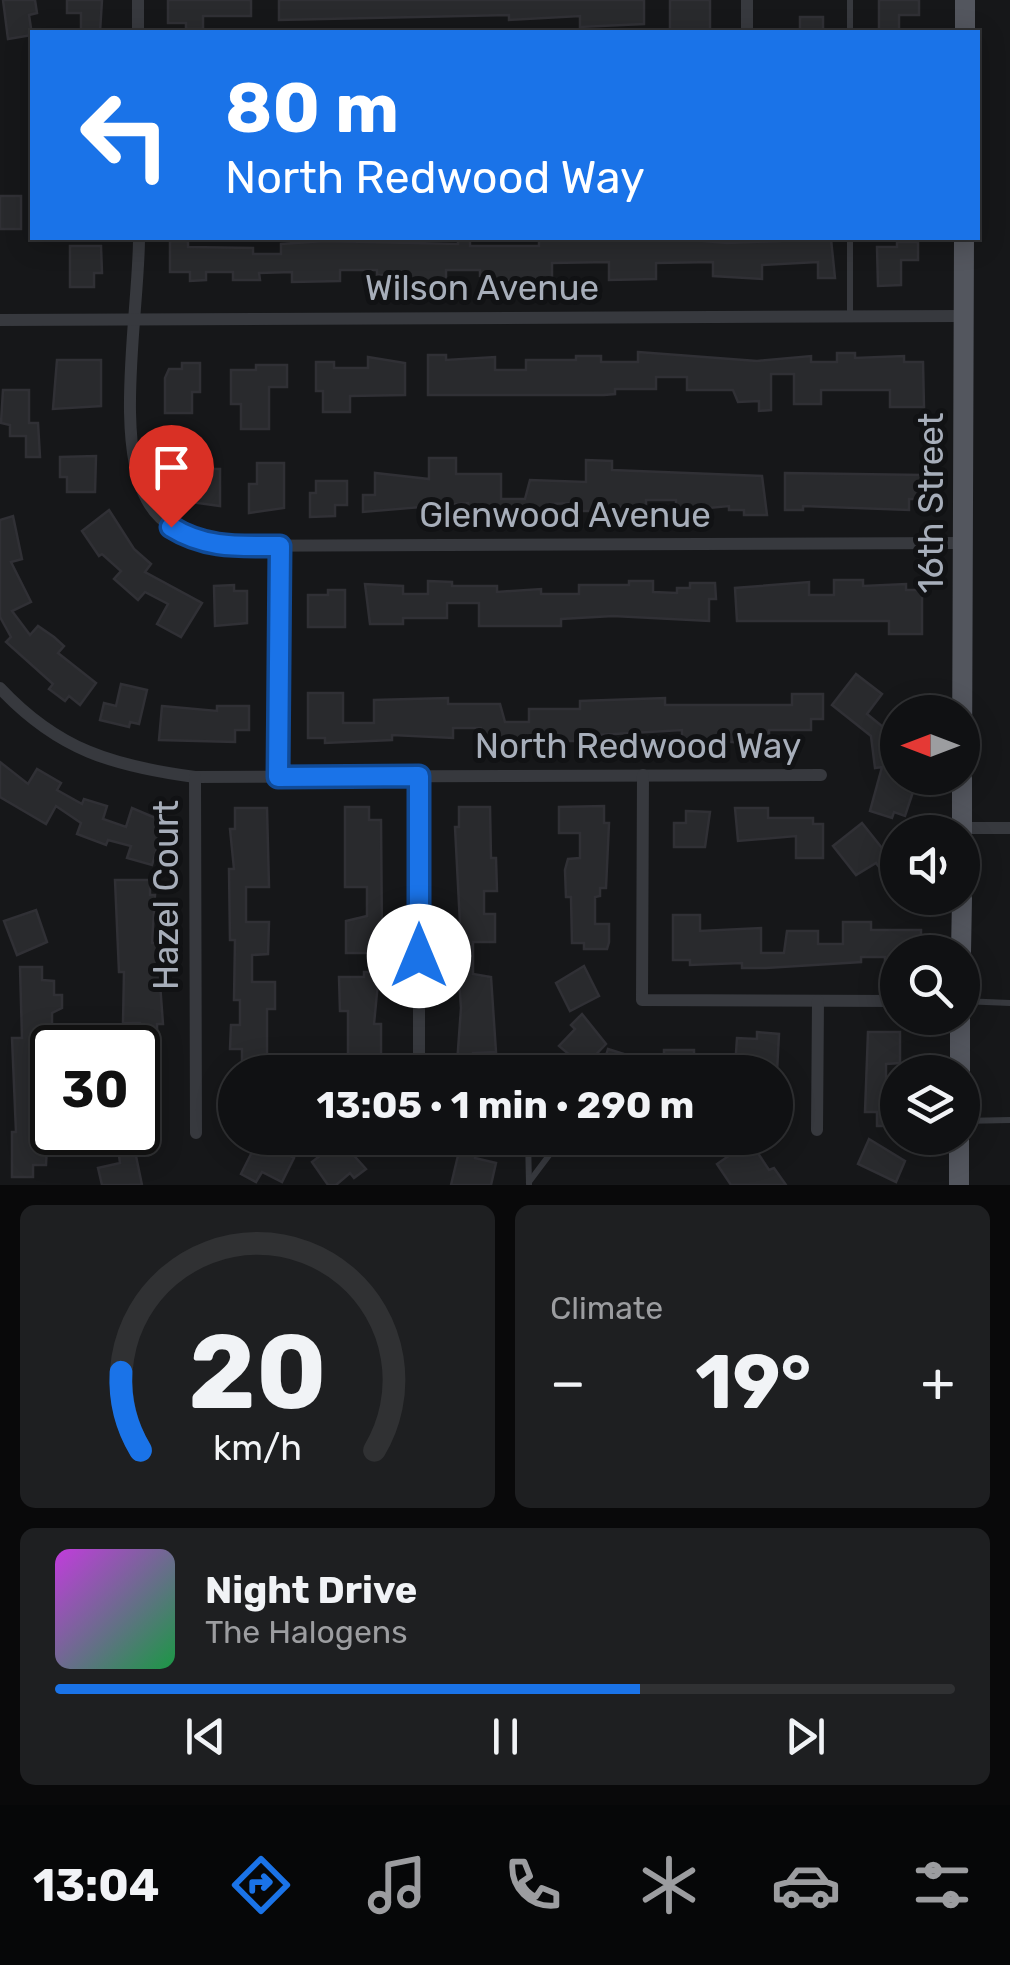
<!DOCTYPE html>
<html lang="en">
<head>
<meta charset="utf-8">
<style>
	:root { --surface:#101113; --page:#1e1f21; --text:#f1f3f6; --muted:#9c9da0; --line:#303133; --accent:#1a73e8 }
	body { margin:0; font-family:Rubik,sans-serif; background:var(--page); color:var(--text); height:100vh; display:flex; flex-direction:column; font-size:38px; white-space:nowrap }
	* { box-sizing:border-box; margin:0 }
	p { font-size:32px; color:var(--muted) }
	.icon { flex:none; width:55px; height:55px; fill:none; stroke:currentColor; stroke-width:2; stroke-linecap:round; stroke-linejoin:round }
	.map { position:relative; height:1185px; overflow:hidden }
	.drawer { display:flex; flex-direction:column; gap:20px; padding:20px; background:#09090a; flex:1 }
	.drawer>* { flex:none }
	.top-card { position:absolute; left:30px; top:30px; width:950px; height:210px; border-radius:0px; box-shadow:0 5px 25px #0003,0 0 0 2px var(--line); background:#1a73e8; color:#fff; overflow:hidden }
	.needle { width:65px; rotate:270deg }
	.buttons { position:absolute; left:880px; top:695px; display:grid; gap:20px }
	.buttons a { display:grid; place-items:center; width:100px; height:100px; border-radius:50%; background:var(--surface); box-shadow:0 5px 25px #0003,0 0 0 2px var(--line); font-size:50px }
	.speed { position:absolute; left:30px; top:1025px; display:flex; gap:20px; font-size:50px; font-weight:700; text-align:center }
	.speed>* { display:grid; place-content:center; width:130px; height:130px; border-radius:50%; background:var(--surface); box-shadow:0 5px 25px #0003,0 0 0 2px var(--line); line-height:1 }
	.speed .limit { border:5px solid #111; border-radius:15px; background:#fff; color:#111 }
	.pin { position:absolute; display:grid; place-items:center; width:85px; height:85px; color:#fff; margin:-102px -42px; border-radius:50% 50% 50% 0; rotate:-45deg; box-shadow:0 0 10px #0007 }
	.pin .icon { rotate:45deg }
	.me { position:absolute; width:110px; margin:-55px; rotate:0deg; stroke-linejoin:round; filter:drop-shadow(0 0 8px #0008) }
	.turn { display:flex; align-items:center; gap:35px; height:210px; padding:0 30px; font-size:45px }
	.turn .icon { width:130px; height:130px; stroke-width:2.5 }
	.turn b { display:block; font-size:70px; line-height:85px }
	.big { font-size:75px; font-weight:700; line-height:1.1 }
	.drawer .tile { flex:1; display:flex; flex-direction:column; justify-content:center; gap:15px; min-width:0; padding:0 35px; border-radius:15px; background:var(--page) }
	.drawer .dial { align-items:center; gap:0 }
	.dial svg { height:260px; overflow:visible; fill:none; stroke:var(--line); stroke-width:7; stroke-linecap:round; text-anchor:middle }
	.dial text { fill:var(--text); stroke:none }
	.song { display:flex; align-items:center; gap:30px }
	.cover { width:120px; height:120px; border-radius:15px; background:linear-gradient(135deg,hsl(290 70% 55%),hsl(140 70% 35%)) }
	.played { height:10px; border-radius:5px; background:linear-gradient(90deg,var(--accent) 65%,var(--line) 65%) }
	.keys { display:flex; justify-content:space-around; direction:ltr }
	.heat { display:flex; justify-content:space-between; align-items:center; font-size:55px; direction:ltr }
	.drawer .tiles { flex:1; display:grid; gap:20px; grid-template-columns:1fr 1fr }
	.tile:last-child { grid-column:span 2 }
	.trip { position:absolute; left:218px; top:1055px; width:575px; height:100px; border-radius:50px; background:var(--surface); box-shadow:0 5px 25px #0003,0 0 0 2px var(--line); font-weight:700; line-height:100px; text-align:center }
	.dock { display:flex; height:160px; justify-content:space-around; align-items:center; background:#060708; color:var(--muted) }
	.dock .icon { width:70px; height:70px }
	.dock .on { color:var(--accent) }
	.dock b { font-size:45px; color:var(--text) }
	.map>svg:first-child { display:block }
	.building { fill:#292a2d; stroke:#303035; stroke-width:2.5 }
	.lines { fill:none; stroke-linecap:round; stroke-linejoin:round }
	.service { stroke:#37393e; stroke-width:6 }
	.minor { stroke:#37393e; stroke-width:12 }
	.primary { stroke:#53565e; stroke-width:20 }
	.route-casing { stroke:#114b97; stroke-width:25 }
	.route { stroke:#1a73e8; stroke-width:18 }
	.labels { text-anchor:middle; stroke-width:10; stroke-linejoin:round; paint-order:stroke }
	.street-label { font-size:35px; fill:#a7aeba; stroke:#111214 }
</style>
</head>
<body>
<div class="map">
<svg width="1010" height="1185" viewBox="0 0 1010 1185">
	<rect width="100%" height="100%" fill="#161719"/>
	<!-- building -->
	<g class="building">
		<polygon points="3,0 35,0 37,13 29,15 32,35 8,39"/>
		<polygon points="67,0 102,0 100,32 81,32 81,13 67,13"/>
		<polygon points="168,0 251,0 251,16 203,16 203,29 186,29 186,23 168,23"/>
		<polygon points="279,0 644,0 644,24 580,27 580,16 509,20 509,15 279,20"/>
		<rect x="670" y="0" width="40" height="32"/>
		<polygon points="879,0 919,0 919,15 899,15 899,32 879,32"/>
		<rect x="800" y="17" width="23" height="15"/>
		<rect x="0" y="196" width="21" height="33"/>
		<polygon points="680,239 727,243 831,239 835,278 818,278 818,262 762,265 762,279 713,276 713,262 656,263 656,279 609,280 609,262 552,263 552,280 494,280 494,275 480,276 480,270 446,270 446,281 391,281 391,275 377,275 377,270 340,270 340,281 292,282 292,272 259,273 260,280 233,280 233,272 206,272 206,280 190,281 190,272 170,272 170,241 188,241 188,247 253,248 253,254 281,254 281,244 324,241 458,244 458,240 470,240 470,246 539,246 539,240"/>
		<polygon points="897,242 918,242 918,260 901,260 901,285 878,286 877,247 897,247"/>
		<polygon points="70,246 101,246 102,273 94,273 94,287 70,287"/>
		<polygon points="638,352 757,361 811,356 811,362 837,362 837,353 855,353 855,358 904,356 904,362 923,362 924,407 890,407 890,390 821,390 821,404 794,404 794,374 771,374 771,410 759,411 759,401 738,402 733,390 687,390 687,377 656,377 656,389 615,389 615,394 604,395 428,395 428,355 446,355 446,360 495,357 495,370 526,370 526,360 576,360 576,356 601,356 601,362 638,362"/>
		<polygon points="368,357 405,363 405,395 350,396 350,412 323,412 323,391 316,391 316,362 334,362 334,368 368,368"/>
		<polygon points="57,360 101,360 101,406 53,409"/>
		<polygon points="182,363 200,363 200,392 192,392 192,413 165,413 165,378 169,369 182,369"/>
		<polygon points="256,365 287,365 287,387 269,387 269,429 241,429 241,404 231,404 231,370 256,370"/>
		<polygon points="3,390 29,390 29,423 38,423 40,457 26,457 26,436 10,436 10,425 1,423"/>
		<polygon points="96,456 95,492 67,492 67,477 60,477 60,457"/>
		<polygon points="429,458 456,458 456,474 501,474 501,499 525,499 530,480 586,482 586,460 612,461 612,470 762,476 767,515 744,515 744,510 729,510 729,506 676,511 676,500 646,500 646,507 595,506 595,511 577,511 577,503 548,504 549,517 482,514 482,508 468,508 468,503 363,512 363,495 375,495 375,473 429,479"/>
		<polygon points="257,463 284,463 284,508 249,513 249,484 257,484"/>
		<polygon points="183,469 220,469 220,506 183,501"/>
		<polygon points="785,473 923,475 923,499 909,499 909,510 803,506 803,510 785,510"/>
		<polygon points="316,481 347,481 347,505 335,505 335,516 310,517 310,493 316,493"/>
		<polygon points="109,510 134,549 151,564 145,572 202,603 181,637 157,624 168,604 145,592 138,600 114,579 121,571 102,554 99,556 82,531"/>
		<polygon points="13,516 22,559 11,562 31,602 12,611 30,635 38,626 54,637 64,646 58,653 96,683 80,705 69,696 65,701 49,689 53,684 6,642 11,637 0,617 0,520"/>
		<polygon points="834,580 863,580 863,586 906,584 906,590 922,590 922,634 889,634 889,621 737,621 735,588 809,582 809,595 834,595"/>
		<polygon points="428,581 452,582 452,586 497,586 497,592 541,589 541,594 579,594 579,585 629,585 629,581 653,581 653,592 677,593 677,588 690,588 690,583 715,583 716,599 709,599 709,621 613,616 561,619 561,626 479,626 479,603 447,603 447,618 403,618 403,624 370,624 365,584 403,586 403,594 428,594"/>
		<polygon points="234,585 234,591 247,591 247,623 215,626 214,586"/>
		<polygon points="328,590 345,590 345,627 308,627 308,595 328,595"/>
		<polygon points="856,674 882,694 867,714 883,727 898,725 898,752 891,753 895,779 915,786 905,816 894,812 892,818 870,811 882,767 875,768 871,736 832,705"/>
		<polygon points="121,684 147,690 139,724 130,722 129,727 100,720 104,703 116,706"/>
		<polygon points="308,693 343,693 343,723 374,723 374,700 448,698 448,704 500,704 505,722 529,722 529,709 580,709 580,701 665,698 665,705 792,705 792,694 823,694 823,719 811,719 811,730 769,730 769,737 756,737 756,744 682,738 682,730 598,735 598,741 481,741 481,728 453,728 453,738 392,735 392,740 325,743 325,738 308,738"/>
		<polygon points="162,706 217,711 217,706 249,706 249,730 235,730 235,742 159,740"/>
		<polygon points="0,762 28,784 37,769 61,783 57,790 82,804 84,799 107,806 103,819 126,827 132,808 165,822 152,865 127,858 131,846 108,840 106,845 77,834 81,823 56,806 46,824 0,797"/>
		<polygon points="604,806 604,823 609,823 606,888 600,888 600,896 595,897 595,924 609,924 609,942 607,949 584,949 584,943 572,943 571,897 566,897 565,870 568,859 580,858 580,833 559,833 559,807"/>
		<polygon points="345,807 369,807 369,820 381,820 382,939 370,940 370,953 346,953 346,921 367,916 367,887 345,887"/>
		<polygon points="459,807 490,807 491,858 496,858 497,891 484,891 484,914 495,914 495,942 473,942 473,974 491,977 496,1052 473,1053 473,1064 457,1064 461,1008 455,924 460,924 455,827 459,827"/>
		<polygon points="235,808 267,808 269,887 246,887 246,922 269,922 268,954 252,955 252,982 275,982 275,1009 267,1009 267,1061 242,1061 242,1049 230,1049 231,1025 240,1025 240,1000 234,1000 235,940 230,940 229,869 234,869 230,829 235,829"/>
		<polygon points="735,808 768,808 768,818 813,818 813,824 823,824 823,858 796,858 796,836 738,841"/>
		<polygon points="686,811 710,812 705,847 674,847 674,823 686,823"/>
		<polygon points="862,823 894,863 883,872 876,863 856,875 833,846"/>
		<polygon points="115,880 150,880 150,895 155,895 152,943 157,943 163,1024 157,1024 158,1070 153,1070 151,1079 153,1122 138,1122 140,1023 123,1023 124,972 119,972"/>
		<polygon points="36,910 47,942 17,955 4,921"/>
		<polygon points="673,915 700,915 700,931 761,928 761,953 784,953 787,931 818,931 818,944 843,944 843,922 871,922 871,930 921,930 921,952 898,952 898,964 885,964 885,957 861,957 861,962 766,968 742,968 742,963 690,965 690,960 673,960"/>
		<polygon points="584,966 599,996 570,1011 556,983"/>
		<polygon points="20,967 42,967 42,980 54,981 54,995 62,995 62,1008 52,1013 52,1062 39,1062 39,1093 51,1093 52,1127 48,1127 46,1165 33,1165 33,1177 12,1177 12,1132 16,1132 12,1038 22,1038"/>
		<polygon points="364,972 379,972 374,1024 381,1024 381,1058 348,1058 348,1011 340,1011 339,977 364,977"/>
		<polygon points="582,1014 606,1044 584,1067 559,1046 575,1029 571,1025"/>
		<polygon points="757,1032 779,1034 777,1072 735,1068 737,1038 757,1039"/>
		<polygon points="868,1032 900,1032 900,1063 886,1064 886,1090 898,1090 898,1126 877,1126 877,1112 865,1112"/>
		<polygon points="608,1049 640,1059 636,1072 601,1072"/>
		<polygon points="664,1050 694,1050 694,1056 704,1056 704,1072 664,1072"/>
		<polygon points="116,1132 131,1132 142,1185 102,1185 98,1168 120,1163"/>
		<polygon points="869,1139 905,1161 896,1182 858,1164"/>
		<polygon points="340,1140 366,1169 354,1178 350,1173 336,1185 328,1185 312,1162"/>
		<polygon points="750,1141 769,1170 774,1168 786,1185 731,1185 717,1164"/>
		<polygon points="264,1142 294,1158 282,1182 262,1172 256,1182 241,1174 254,1148 259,1151"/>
		<polygon points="461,1143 478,1147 475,1158 496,1163 491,1185 451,1185"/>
	</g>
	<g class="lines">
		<!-- service -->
		<g class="service">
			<polyline points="850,32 850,0"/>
			<polyline points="850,315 850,238"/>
			<polyline points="962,1001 1010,1003"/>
			<polyline points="962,1121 1010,1120"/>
			<polyline points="528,1138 529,1184"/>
			<polyline points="529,1182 562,1138"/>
		</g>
		<!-- minor -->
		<g class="minor">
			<polyline points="138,0 138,32"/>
			<polyline points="747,32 747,0"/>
			<path d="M139 238C139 308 114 440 147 500 161 527 189 539 216 546L963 543"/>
			<polyline points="0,320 964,316"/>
			<path d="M0 688C58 750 113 766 195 777L821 775"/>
			<polyline points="643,775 642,1000 898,1001"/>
			<polyline points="419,776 419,1072"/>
			<polyline points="195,777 196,1133"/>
			<polyline points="278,777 280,546"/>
			<polyline points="962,828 1010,828"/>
			<polyline points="817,1130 818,1001"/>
		</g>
		<!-- primary -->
		<g class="primary">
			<polyline points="965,32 965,0"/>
			<polyline points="962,769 964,238"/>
			<polyline points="962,832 962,778"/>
			<polyline points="961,952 962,898"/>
			<polyline points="960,1072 960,1018"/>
			<polyline points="959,1138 959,1185"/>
		</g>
	</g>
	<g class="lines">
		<!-- route casing -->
		<g class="route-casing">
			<path id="route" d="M171 527C206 549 240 546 280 546L278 777 419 776V956"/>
		</g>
		<!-- route -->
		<use href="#route" class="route"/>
	</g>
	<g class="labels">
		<!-- street labels -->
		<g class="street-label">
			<text x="482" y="300">Wilson Avenue</text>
			<text transform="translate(931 503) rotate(-90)" y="12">16th Street</text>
			<text x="565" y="527">Glenwood Avenue</text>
			<text x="638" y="758">North Redwood Way</text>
			<text transform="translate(166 895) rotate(-90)" y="12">Hazel Court</text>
		</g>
	</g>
</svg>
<div class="buttons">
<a><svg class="needle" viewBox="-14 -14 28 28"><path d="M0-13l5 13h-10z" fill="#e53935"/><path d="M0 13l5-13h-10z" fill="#9c9da0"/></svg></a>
<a><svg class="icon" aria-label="sound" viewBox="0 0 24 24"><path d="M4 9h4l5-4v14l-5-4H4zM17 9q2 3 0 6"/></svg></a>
<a><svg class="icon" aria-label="search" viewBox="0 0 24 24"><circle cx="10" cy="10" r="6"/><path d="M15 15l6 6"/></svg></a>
<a><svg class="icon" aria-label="layers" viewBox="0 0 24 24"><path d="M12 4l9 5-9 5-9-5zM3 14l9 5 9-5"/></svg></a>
</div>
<div class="speed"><div class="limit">30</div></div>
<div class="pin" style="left:171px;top:527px;background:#d93025"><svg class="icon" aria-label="arrive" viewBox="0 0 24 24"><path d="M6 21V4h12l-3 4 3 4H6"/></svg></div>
<svg class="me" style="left:419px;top:956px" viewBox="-20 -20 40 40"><circle r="19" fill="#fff"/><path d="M0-13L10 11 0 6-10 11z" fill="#1a73e8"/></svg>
<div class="trip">13:05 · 1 min · 290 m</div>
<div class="top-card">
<div class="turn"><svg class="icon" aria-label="left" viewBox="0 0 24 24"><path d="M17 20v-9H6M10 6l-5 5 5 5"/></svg><div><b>80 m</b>North Redwood Way</div></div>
</div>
</div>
<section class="drawer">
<div class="tiles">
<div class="tile dial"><svg viewBox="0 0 100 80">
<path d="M14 69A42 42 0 1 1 86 69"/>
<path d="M14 69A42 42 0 0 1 8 45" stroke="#1a73e8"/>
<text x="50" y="56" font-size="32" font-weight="700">20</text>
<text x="50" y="72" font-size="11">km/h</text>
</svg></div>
<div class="tile"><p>Climate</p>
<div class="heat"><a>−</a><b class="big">19°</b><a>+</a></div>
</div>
<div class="tile">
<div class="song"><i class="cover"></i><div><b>Night Drive</b><p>The Halogens</p></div></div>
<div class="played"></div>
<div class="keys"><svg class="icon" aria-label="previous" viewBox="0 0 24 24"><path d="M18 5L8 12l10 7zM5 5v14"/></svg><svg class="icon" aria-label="pause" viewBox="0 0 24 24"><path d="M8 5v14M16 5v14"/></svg><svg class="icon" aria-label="next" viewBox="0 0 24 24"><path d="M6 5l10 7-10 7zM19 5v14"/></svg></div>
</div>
</div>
</section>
<nav class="dock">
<b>13:04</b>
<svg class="icon on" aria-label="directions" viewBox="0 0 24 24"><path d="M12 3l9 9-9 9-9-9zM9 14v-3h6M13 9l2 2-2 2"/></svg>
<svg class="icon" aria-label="music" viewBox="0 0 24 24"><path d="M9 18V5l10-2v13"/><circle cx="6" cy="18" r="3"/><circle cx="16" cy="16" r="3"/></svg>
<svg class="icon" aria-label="phone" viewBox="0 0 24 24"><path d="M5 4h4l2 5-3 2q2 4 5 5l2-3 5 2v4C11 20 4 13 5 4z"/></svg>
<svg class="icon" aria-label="climate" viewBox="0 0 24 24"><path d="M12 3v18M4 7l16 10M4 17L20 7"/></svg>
<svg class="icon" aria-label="car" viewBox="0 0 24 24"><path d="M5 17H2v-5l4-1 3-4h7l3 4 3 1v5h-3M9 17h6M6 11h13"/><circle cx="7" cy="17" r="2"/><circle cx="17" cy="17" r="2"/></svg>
<svg class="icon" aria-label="filters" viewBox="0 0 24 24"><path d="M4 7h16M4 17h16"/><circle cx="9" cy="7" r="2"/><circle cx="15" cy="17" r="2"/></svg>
</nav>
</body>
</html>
